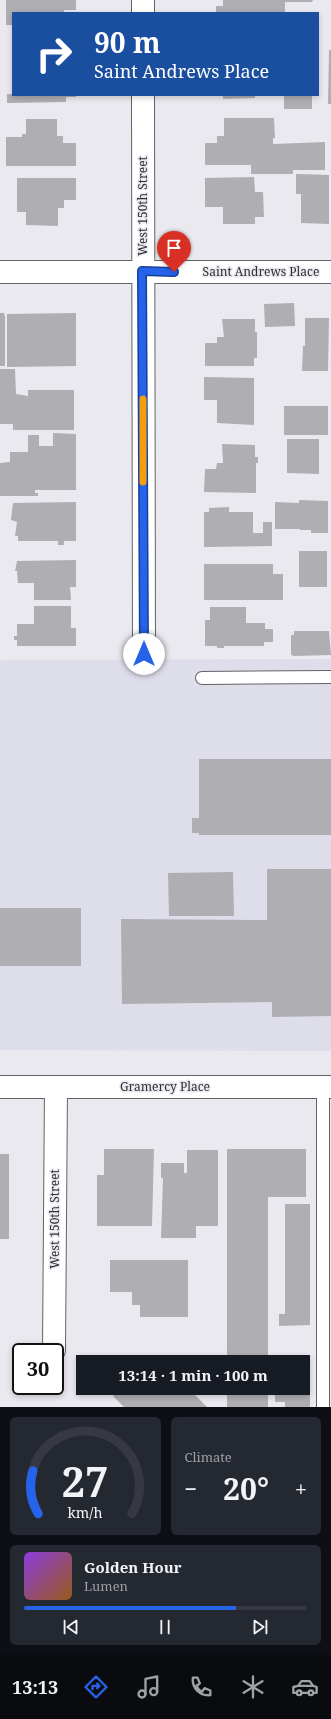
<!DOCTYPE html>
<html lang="en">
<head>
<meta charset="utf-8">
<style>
	:root { --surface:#171b24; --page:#242831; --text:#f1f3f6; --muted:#9ea1a6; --line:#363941; --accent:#2563eb }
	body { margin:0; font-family:"Noto Serif",serif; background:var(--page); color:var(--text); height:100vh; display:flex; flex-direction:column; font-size:15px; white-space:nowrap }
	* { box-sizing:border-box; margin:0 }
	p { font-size:13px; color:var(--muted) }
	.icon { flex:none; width:22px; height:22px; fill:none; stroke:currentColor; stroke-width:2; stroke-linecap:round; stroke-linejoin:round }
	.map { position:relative; height:1407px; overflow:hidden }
	.sheet { display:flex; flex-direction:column; gap:10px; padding:10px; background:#0d0f14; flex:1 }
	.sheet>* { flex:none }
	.top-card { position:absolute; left:12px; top:12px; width:307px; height:84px; border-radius:0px; box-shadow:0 2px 6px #0003; background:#1a4fa0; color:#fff; overflow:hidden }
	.speed { position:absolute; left:12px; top:1343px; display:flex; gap:8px; font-size:20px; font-weight:700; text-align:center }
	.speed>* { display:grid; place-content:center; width:52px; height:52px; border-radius:50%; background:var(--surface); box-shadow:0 2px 6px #0003; line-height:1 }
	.speed .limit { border:2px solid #111; border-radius:6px; background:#fff; color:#111 }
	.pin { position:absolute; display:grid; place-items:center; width:34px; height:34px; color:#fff; margin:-41px -17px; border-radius:50% 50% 50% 0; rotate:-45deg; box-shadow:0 0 4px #0007 }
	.pin .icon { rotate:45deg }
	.me { position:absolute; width:44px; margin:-22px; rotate:0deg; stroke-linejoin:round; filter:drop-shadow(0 0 3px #0008) }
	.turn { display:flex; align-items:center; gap:14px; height:84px; padding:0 16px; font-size:18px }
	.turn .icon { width:52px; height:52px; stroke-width:2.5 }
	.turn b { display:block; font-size:28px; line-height:34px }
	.big { font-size:30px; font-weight:700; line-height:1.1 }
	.sheet .widget { flex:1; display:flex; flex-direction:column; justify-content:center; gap:6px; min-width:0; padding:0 14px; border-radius:6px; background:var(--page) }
	.sheet .dial { align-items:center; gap:0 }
	.dial svg { height:104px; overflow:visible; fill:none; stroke:var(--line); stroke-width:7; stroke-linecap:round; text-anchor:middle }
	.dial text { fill:var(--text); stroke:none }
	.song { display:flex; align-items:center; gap:12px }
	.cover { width:48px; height:48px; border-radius:6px; background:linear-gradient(135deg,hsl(270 70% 55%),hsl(30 70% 35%)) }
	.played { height:4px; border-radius:2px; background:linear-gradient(90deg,var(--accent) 75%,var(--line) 75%) }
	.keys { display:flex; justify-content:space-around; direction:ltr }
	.heat { display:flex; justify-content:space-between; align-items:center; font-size:22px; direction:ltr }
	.sheet .tiles { flex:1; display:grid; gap:10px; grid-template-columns:1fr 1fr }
	.widget:last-child { grid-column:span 2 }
	.trip { position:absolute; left:76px; top:1355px; width:234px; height:40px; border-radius:0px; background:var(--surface); box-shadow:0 2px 6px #0003; font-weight:700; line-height:40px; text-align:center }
	.tab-bar { display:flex; height:64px; justify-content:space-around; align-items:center; background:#090b0e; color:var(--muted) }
	.tab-bar .icon { width:28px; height:28px }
	.tab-bar .current { color:var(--accent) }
	.tab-bar b { font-size:18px; color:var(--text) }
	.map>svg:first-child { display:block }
	.built { fill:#deddea }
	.building { fill:#aeaeb3 }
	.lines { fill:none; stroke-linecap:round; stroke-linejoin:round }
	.lane-casing { stroke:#636367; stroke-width:14 }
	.street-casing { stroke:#636367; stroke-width:24 }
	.lane { stroke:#fff; stroke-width:12 }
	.street { stroke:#fff; stroke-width:22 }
	.route-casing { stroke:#184099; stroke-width:10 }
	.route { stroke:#2563eb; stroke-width:7 }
	.slow { stroke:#f59e0b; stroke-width:7 }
	.labels { text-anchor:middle; stroke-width:3; stroke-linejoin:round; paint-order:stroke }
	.street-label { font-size:12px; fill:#2f2f31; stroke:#e9e9ef }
</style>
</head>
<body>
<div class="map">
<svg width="331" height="1407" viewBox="0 0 331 1407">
	<rect width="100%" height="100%" fill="#e9e9ef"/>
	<!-- built -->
	<polygon class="built" points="331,659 331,1051 0,1050 0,660"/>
	<!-- building -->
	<g class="building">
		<polygon points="6,0 76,0 76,10 64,10 64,13 13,13 13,25 6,25"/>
		<polygon points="223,0 313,0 312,2 285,2 285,13 216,13 216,6 223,6"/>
		<polygon points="329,50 331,50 331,104 328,104"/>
		<polygon points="7,94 75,95 76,97 66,97 66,102 7,103"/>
		<polygon points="223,95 255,95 255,98 223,99"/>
		<rect x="284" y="95" width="28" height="14"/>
		<polygon points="224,118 274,118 275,138 273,138 273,144 325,142 325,170 293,170 293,174 251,174 251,165 205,165 205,143 217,143 217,136 224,136"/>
		<polygon points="26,119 57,119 57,136 63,136 63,143 76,143 76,166 6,166 6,137 22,137 22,134 26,134"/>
		<polygon points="296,174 329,175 329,224 301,223 301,194 296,194"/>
		<polygon points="254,177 255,192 263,192 264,217 255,217 255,224 223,224 223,207 205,207 205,178"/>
		<polygon points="17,178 76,178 76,200 64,200 64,208 58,208 58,226 26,225 26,212 17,212"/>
		<polygon points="294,303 295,326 265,327 264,304"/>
		<polygon points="0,313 4,313 5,317 5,366 0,366"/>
		<polygon points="76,313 76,366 7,367 7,314"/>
		<polygon points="305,318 329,318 328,371 302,371 303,346 305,346"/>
		<polygon points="222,319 255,319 255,332 257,332 257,358 254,358 254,366 205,366 205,343 217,343 217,337 224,337"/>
		<polygon points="0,369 15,369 16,394 28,396 28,390 74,390 74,430 13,430 13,424 0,424"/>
		<polygon points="204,377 254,378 254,425 217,423 217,400 204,400"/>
		<rect x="284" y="406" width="44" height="29"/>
		<polygon points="53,433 76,434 76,490 35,490 35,493 38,493 38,496 0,496 0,463 10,462 10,452 28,452 28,435 39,435 39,446 53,446"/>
		<polygon points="287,439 319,439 319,474 287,473"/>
		<polygon points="222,444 255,445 255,457 258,457 258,463 256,463 256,493 204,492 205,469 216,469 217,463 223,463"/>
		<polygon points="299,500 328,501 328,533 311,533 311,530 300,530 300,529 275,529 275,502 299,503"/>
		<polygon points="76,502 76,541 64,541 64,545 58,545 58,541 18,541 18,536 15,536 17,522 11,520 13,503"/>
		<polygon points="229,507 229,512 253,512 253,533 263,533 263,522 272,522 272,546 204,547 204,512 209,512 209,508"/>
		<rect x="299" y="551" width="28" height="36"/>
		<polygon points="76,560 76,587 70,587 71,600 34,600 34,583 18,583 17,571 15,571 17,561"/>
		<polygon points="204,564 273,564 273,574 283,574 283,600 204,600"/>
		<polygon points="34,606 71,606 71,628 76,628 76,646 17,646 17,640 14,640 14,636 17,636 17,624 34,624"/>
		<polygon points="210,607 246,607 246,623 265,623 265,629 273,629 273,642 264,642 264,646 224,646 224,648 217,648 217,646 205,646 205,620 210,620"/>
		<polygon points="294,631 329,631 331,655 293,656 291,654 291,635 294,635"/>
		<polygon points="199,759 331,759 331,835 199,835 199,833 192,833 192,818 199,818"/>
		<polygon points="267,869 331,869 331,1016 272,1017 272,1002 122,1004 121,919 267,920"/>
		<polygon points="233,872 234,916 169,916 168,873"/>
		<rect x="0" y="908" width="81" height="58"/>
		<polygon points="104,1149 154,1149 152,1226 97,1226 97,1175 104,1175"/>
		<polygon points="227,1149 306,1149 306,1197 268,1197 268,1362 227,1362"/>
		<polygon points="187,1150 218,1150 218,1226 196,1226 196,1238 161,1238 163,1178 161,1178 161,1163 184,1163 184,1173 187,1173"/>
		<rect x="0" y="1154" width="9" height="85"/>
		<polygon points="285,1204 310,1204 310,1325 279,1326 279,1314 285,1314"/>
		<polygon points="110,1260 188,1260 188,1317 140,1317 140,1305 132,1305 132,1292 110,1292"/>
		<polygon points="310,1387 310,1407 285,1407 285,1402 275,1402 275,1388"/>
		<polygon points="121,1388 148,1388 152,1392 155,1388 188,1388 207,1407 124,1407 113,1396"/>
		<rect x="227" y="1388" width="41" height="19"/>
	</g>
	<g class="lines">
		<!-- lane casing -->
		<g class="lane-casing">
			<g id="lane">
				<polyline points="202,678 331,677"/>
				<polyline points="323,1407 323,1087"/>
			</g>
		</g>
		<!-- street casing -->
		<g class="street-casing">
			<g id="street">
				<polyline points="143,13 143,0"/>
				<polyline points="143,95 144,654"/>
				<polyline points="0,272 331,272"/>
				<polyline points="0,1087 331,1087"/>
				<polyline points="54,1350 56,1088"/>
			</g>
		</g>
		<!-- lane -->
		<use href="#lane" class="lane"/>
		<!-- street -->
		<use href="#street" class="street"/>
	</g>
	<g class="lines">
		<!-- route casing -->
		<g class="route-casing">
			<polyline id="route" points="144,654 142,271 174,272"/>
		</g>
		<!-- route -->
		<use href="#route" class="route"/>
		<!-- slow -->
		<polyline class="slow" points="143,399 143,482"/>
	</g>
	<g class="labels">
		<!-- street labels -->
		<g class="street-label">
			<text transform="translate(143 206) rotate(-90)" y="4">West 150th Street</text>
			<text x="261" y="276">Saint Andrews Place</text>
			<text x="165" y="1091">Gramercy Place</text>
			<text transform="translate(55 1219) rotate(-90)" y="4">West 150th Street</text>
		</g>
	</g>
</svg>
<div class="speed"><div class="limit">30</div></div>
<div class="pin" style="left:174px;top:272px;background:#d93025"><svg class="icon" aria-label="arrive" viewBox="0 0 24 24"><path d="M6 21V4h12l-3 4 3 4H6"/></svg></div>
<svg class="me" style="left:144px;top:654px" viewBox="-20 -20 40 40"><circle r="19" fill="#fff"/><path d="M0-13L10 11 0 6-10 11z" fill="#2563eb"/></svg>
<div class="trip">13:14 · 1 min · 100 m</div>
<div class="top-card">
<div class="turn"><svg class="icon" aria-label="right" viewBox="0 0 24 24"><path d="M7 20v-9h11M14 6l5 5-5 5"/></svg><div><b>90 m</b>Saint Andrews Place</div></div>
</div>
</div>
<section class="sheet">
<div class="tiles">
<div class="widget dial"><svg viewBox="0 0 100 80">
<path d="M14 69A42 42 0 1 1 86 69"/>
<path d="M14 69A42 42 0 0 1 10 36" stroke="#2563eb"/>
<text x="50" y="56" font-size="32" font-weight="700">27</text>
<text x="50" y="72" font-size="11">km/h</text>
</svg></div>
<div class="widget"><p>Climate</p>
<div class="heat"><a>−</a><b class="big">20°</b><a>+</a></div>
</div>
<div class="widget">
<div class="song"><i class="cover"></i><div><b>Golden Hour</b><p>Lumen</p></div></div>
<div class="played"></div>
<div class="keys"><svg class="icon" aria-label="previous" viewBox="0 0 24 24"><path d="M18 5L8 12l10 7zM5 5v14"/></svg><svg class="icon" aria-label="pause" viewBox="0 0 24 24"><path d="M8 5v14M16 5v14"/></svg><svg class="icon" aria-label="next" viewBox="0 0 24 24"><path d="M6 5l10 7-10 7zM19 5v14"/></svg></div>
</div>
</div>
</section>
<nav class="tab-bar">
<b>13:13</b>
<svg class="icon current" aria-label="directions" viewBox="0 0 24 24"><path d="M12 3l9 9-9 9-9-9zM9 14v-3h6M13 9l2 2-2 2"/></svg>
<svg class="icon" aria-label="music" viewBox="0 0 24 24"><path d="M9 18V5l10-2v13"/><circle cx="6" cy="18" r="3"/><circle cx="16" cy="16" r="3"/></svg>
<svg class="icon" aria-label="phone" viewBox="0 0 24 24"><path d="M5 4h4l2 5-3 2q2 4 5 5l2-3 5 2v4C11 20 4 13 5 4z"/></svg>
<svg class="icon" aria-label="climate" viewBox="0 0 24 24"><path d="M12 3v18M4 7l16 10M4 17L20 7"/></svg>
<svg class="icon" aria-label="car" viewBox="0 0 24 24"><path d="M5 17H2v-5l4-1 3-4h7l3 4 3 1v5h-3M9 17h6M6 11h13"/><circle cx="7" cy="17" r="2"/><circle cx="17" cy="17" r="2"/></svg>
</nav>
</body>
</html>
